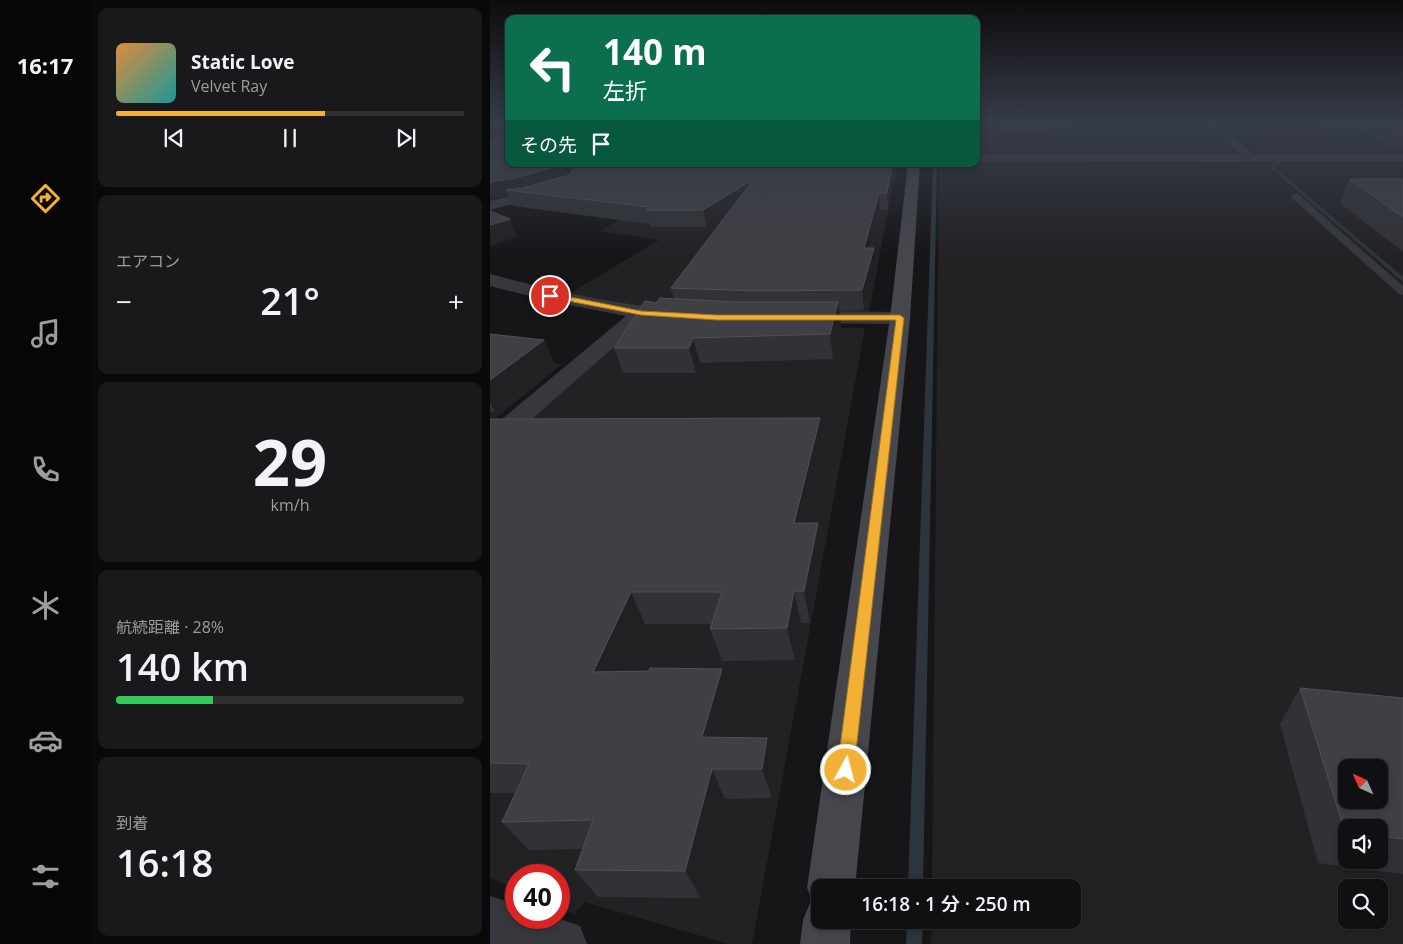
<!DOCTYPE html>
<html lang="ja">
<head>
<meta charset="utf-8">
<style>
	:root { --surface:#101012; --page:#19191b; --text:#f1f3f6; --muted:#9c9d9f; --line:#303032; --accent:#f2b134 }
	body { margin:0; font-family:"Open Sans","Noto Sans JP",sans-serif; background:var(--page); color:var(--text); height:100vh; display:flex; flex-direction:column; font-size:19px; white-space:nowrap }
	* { box-sizing:border-box; margin:0 }
	p { font-size:16px; color:var(--muted) }
	.icon { flex:none; width:28px; height:28px; fill:none; stroke:currentColor; stroke-width:2; stroke-linecap:round; stroke-linejoin:round }
	.map { position:relative; flex:1; overflow:hidden }
	.drawer { display:flex; flex-direction:column; gap:8px; padding:8px; background:#09090a; width:400px }
	.drawer>* { flex:none }
	.banner { position:absolute; left:15px; top:15px; width:475px; height:152px; border-radius:10px; box-shadow:0 2px 8px #0003,0 0 0 1px var(--line); background:#0b6e4f; color:#fff; overflow:hidden }
	.needle { width:32px; rotate:315deg }
	.fabs { position:absolute; left:848px; top:759px; display:grid; gap:10px }
	.fabs a { display:grid; place-items:center; width:50px; height:50px; border-radius:10px; background:var(--surface); box-shadow:0 2px 8px #0003,0 0 0 1px var(--line); font-size:25px }
	.speed { position:absolute; left:15px; top:864px; display:flex; gap:10px; font-size:25px; font-weight:700; text-align:center }
	.speed>* { display:grid; place-content:center; width:65px; height:65px; border-radius:50%; background:var(--surface); box-shadow:0 2px 8px #0003,0 0 0 1px var(--line); line-height:1 }
	.speed .limit { border:8px solid #d22; background:#fff; color:#111 }
	.pin { position:absolute; display:grid; place-items:center; width:42px; height:42px; color:#fff; margin:-21px; border:2px solid #fff; border-radius:50%; box-shadow:0 1px 5px #0007 }
	.me { position:absolute; width:55px; margin:-28px; rotate:7deg; stroke-linejoin:round; filter:drop-shadow(0 0 4px #0008) }
	.turn { display:flex; align-items:center; gap:18px; height:105px; padding:0 15px; font-size:22px }
	.turn .icon { width:65px; height:65px; stroke-width:2.5 }
	.turn b { display:block; font-size:35px; line-height:42px }
	.then { display:flex; align-items:center; height:48px; padding:0 15px; background:#0003; gap:10px; font-size:19px }
	.big { font-size:38px; font-weight:600; line-height:1.1 }
	.drawer .card { flex:1; display:flex; flex-direction:column; justify-content:center; gap:8px; min-width:0; padding:0 18px; border-radius:10px; background:var(--page) }
	.drawer .dial { align-items:center; gap:0 }
	.dial b { font-size:65px; line-height:1 }
	.song { display:flex; align-items:center; gap:15px }
	.cover { width:60px; height:60px; border-radius:8px; background:linear-gradient(135deg,hsl(30 70% 55%),hsl(180 70% 35%)) }
	.played { height:5px; border-radius:2px; background:linear-gradient(90deg,var(--accent) 60%,var(--line) 60%) }
	.keys { display:flex; justify-content:space-around; direction:ltr }
	.heat { display:flex; justify-content:space-between; align-items:center; font-size:28px; direction:ltr }
	.charge { height:8px; border-radius:4px; background:linear-gradient(90deg,#34c759 28%,var(--line) 0) }
	.trip { position:absolute; left:321px; top:879px; width:270px; height:50px; border-radius:10px; background:var(--surface); box-shadow:0 2px 8px #0003,0 0 0 1px var(--line); font-weight:600; line-height:50px; text-align:center }
	main { display:flex; flex:1; min-height:0 }
	.tabs { display:flex; flex-direction:column; width:90px; justify-content:space-around; align-items:center; background:#060607; color:var(--muted) }
	.tabs .icon { width:35px; height:35px }
	.tabs .current { color:var(--accent) }
	.tabs b { font-size:22px; color:var(--text) }
	.map>svg:first-child { display:block }
	.built { fill:#222225; fill-rule:evenodd }
	.lines { fill:none; stroke-linecap:round; stroke-linejoin:round }
	.stream { fill:#2c353c; fill-rule:evenodd }
	.lane { fill:#37383d; fill-rule:evenodd }
	.street { fill:#37383d; fill-rule:evenodd }
	.secondary { fill:#45474d; fill-rule:evenodd }
	.wall { fill:#323236; fill-rule:evenodd }
	.shaded-wall { fill:#212124 }
	.building { fill:#3f3f44; stroke:#4f5156; fill-rule:evenodd }
	.route { fill:#f2b134; stroke:#9d7322 }
</style>
</head>
<body>
<main>
<nav class="tabs">
<b>16:17</b>
<svg class="icon current" aria-label="directions" viewBox="0 0 24 24"><path d="M12 3l9 9-9 9-9-9zM9 14v-3h6M13 9l2 2-2 2"/></svg>
<svg class="icon" aria-label="music" viewBox="0 0 24 24"><path d="M9 18V5l10-2v13"/><circle cx="6" cy="18" r="3"/><circle cx="16" cy="16" r="3"/></svg>
<svg class="icon" aria-label="phone" viewBox="0 0 24 24"><path d="M5 4h4l2 5-3 2q2 4 5 5l2-3 5 2v4C11 20 4 13 5 4z"/></svg>
<svg class="icon" aria-label="climate" viewBox="0 0 24 24"><path d="M12 3v18M4 7l16 10M4 17L20 7"/></svg>
<svg class="icon" aria-label="car" viewBox="0 0 24 24"><path d="M5 17H2v-5l4-1 3-4h7l3 4 3 1v5h-3M9 17h6M6 11h13"/><circle cx="7" cy="17" r="2"/><circle cx="17" cy="17" r="2"/></svg>
<svg class="icon" aria-label="filters" viewBox="0 0 24 24"><path d="M4 7h16M4 17h16"/><circle cx="9" cy="7" r="2"/><circle cx="15" cy="17" r="2"/></svg>
</nav>
<section class="drawer">
<div class="card">
<div class="song"><i class="cover"></i><div><b>Static Love</b><p>Velvet Ray</p></div></div>
<div class="played"></div>
<div class="keys"><svg class="icon" aria-label="previous" viewBox="0 0 24 24"><path d="M18 5L8 12l10 7zM5 5v14"/></svg><svg class="icon" aria-label="pause" viewBox="0 0 24 24"><path d="M8 5v14M16 5v14"/></svg><svg class="icon" aria-label="next" viewBox="0 0 24 24"><path d="M6 5l10 7-10 7zM19 5v14"/></svg></div>
</div>
<div class="card"><p>エアコン</p>
<div class="heat"><a>−</a><b class="big">21°</b><a>+</a></div>
</div>
<div class="card dial"><b>29</b><p>km/h</p></div>
<div class="card"><p>航続距離 · 28%</p><b class="big">140 km</b><div class="charge"></div></div>
<div class="card"><p>到着</p><b class="big">16:18</b></div>
</section>
<div class="map">
<svg width="913" height="944" viewBox="0 0 913 944">
	<rect width="100%" height="100%" fill="#161618"/>
	<!-- built -->
	<g class="built">
		<polygon points="486,124 713,124 746,153 742,155 486,155"/>
		<polygon points="731,124 913,124 913,155 773,155 766,153"/>
		<path d="M486 162 913 163V944H441L442 920H582V888L442 887 449 164H486ZM856 768H889V800H856ZM856 828H889V860H856ZM856 888H889V920H856Z"/>
		<polygon points="234,164 407,164 379,312 183,311 77,295 169,240 109,231"/>
		<polygon points="225,326 375,328 262,944 238,944 95,902 84,914 69,907 69,875 26,875 26,889 0,878 0,452 147,327"/>
		<polygon points="0,356 72,364 0,423"/>
	</g>
	<g class="lines">
		<!-- stream -->
		<g class="stream">
			<polygon points="788,160 799,160 798,162 790,162 784,167 913,277 913,282 781,168 781,166"/>
			<polygon points="443,164 447,164 433,888 418,888"/>
			<polygon points="417,920 433,920 432,944 416,944"/>
		</g>
		<!-- lane -->
		<polygon class="lane" points="802,194 808,194 913,286 913,295 909,294 802,198"/>
		<!-- street -->
		<g class="street">
			<polygon points="716,124 727,124 764,154 913,154 913,162 486,162 486,154 749,154"/>
			<polygon points="86,164 98,164 85,189 38,203 18,205 0,210 0,201 17,197 32,196 75,183"/>
			<path d="M0 274C61 290 122 304 185 309L192 311 195 315 192 319 185 321 157 318 9 448 0 450V429L136 316 69 303 0 286Z"/>
			<polygon points="313,311 410,312 417,314 420,318 417,322 410,324 313,323 306,321 303,317 306,313"/>
			<polygon points="0,896 26,904 26,918 67,918 90,926 97,944 0,944"/>
		</g>
		<!-- secondary -->
		<polygon class="secondary" points="418,164 430,164 420,318 365,888 330,888 330,920 361,920 360,944 310,944 313,920 320,903 323,901 317,888 400,318"/>
	</g>
	<!-- wall -->
	<g class="wall">
		<polygon points="0,124 19,164 85,164 78,175 80,175 86,164 406,164 398,210 390,210 381,248 384,248 386,267 374,310 349,311 351,326 343,359 210,363 206,373 133,373 124,348 166,303 184,299 181,288 237,214 217,227 161,227 160,224 23,206 19,196 0,199"/>
		<polygon points="506,124 587,124 587,127 558,127 558,131 507,131"/>
		<polygon points="824,124 913,124 913,149 904,149 870,129 833,129"/>
		<polygon points="859,179 913,179 913,252 850,203"/>
		<polygon points="0,334 54,340 65,365 5,412 0,411"/>
		<polygon points="330,418 334,449 317,523 333,555 320,623 311,623 305,660 232,661 220,629 222,624 155,624 135,671 243,700 234,737 277,738 287,768 282,798 235,799 211,898 108,897 85,870 93,849 39,850 12,822 25,793 0,793 0,419"/>
		<path d="M810 688 913 698V874L828 863 790 724ZM856 828H889V860H856Z"/>
	</g>
	<!-- shaded-wall -->
	<g class="shaded-wall">
		<polygon points="15,127 19,137 0,145 0,129"/>
		<polygon points="70,164 85,164 74,181 38,192 16,190 19,196 0,199 0,182"/>
		<polygon points="402,164 406,164 398,210 397,193"/>
		<polygon points="264,179 267,195 217,227 213,210"/>
		<polygon points="389,193 390,210 376,266 374,248"/>
		<polygon points="20,219 27,237 0,246 0,225"/>
		<polygon points="384,248 386,267 374,310 372,290"/>
		<polygon points="348,302 351,326 343,359 340,334"/>
		<polygon points="203,338 210,363 206,373 199,348"/>
		<polygon points="54,340 65,365 5,412 0,402 0,380"/>
		<polygon points="330,418 334,449 310,555 304,523"/>
		<polygon points="328,523 333,555 320,623 314,591"/>
		<polygon points="304,591 311,623 305,660 297,628"/>
		<polygon points="141,592 155,624 121,703 103,672"/>
		<polygon points="232,669 243,700 226,767 212,737"/>
		<polygon points="277,738 287,768 282,798 272,769"/>
		<polygon points="222,769 235,799 211,898 195,871"/>
	</g>
	<!-- building -->
	<g class="building">
		<polygon points="0,124 19,124 19,164 70,164 68,166 25,178 0,182 0,139 15,137 15,127 0,129"/>
		<polygon points="888,124 913,124 913,135 909,135"/>
		<polygon points="86,164 402,164 397,193 389,193 374,248 384,248 372,290 268,291 181,288 264,179 213,210 156,210 159,207 16,190 32,188 80,175"/>
		<polygon points="859,179 913,179 913,217"/>
		<polygon points="0,211 20,219 0,225"/>
		<polygon points="170,298 244,302 348,302 340,334 203,338 199,348 124,348 155,301 166,303"/>
		<polygon points="0,334 54,340 0,380"/>
		<polygon points="330,418 304,523 328,523 314,591 304,591 297,628 220,629 232,592 141,592 103,672 159,671 160,668 232,669 212,737 277,738 272,769 222,769 195,871 85,870 103,820 12,822 39,764 0,763 0,664 2,660 0,660 0,419"/>
		<path d="M810 688 913 698V839L889 836V828H856V832H855ZM856 768H889V800H856Z"/>
	</g>
	<!-- sky -->
	<linearGradient id="sky" x2="0" y2="1"><stop stop-color="#0c0c0d"/><stop offset="0.48" stop-color="#363c48"/><stop offset="1" stop-color="#363c48" stop-opacity="0"/></linearGradient>
	<rect width="913" height="256" fill="url(#sky)"/>
	<!-- route -->
	<polygon class="route" points="60,293 151,311 227,315 410,315 414,318 364,770 362,776 356,778 350,776 347,770 406,320 227,320 151,315 57,297 56,296"/>
</svg>
<div class="fabs">
<a><svg class="needle" viewBox="-14 -14 28 28"><path d="M0-13l5 13h-10z" fill="#e53935"/><path d="M0 13l5-13h-10z" fill="#9c9d9f"/></svg></a>
<a><svg class="icon" aria-label="sound" viewBox="0 0 24 24"><path d="M4 9h4l5-4v14l-5-4H4zM17 9q2 3 0 6"/></svg></a>
<a><svg class="icon" aria-label="search" viewBox="0 0 24 24"><circle cx="10" cy="10" r="6"/><path d="M15 15l6 6"/></svg></a>
</div>
<div class="speed"><div class="limit">40</div></div>
<div class="pin" style="left:60px;top:296px;background:#d93025"><svg class="icon" aria-label="arrive" viewBox="0 0 24 24"><path d="M6 21V4h12l-3 4 3 4H6"/></svg></div>
<svg class="me" style="left:356px;top:770px" viewBox="-20 -20 40 40"><circle r="17" fill="#f2b134" stroke="#fff" stroke-width="3"/><path d="M0-11L8 9 0 5-8 9z" fill="#fff"/></svg>
<div class="trip">16:18 · 1 分 · 250 m</div>
<div class="banner">
<div class="turn"><svg class="icon" aria-label="left" viewBox="0 0 24 24"><path d="M17 20v-9H6M10 6l-5 5 5 5"/></svg><div><b>140 m</b>左折</div></div>
<div class="then">その先<svg class="icon" aria-label="arrive" viewBox="0 0 24 24"><path d="M6 21V4h12l-3 4 3 4H6"/></svg></div>
</div>
</div>
</main>
</body>
</html>
